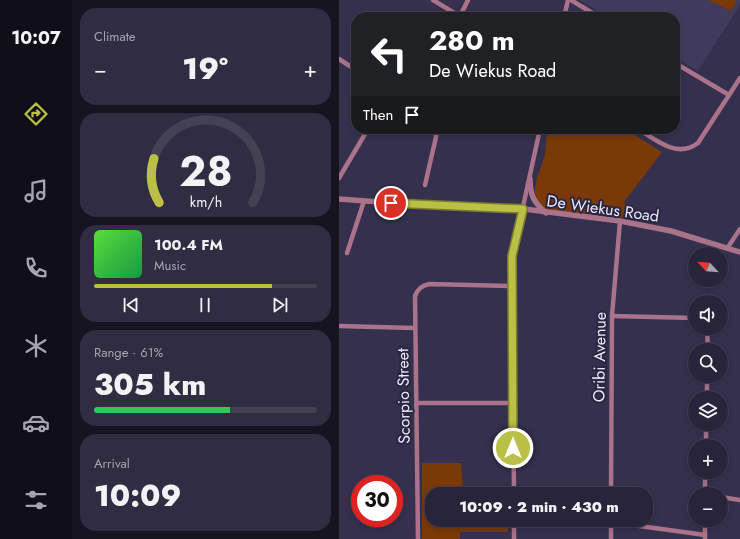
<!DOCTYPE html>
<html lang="en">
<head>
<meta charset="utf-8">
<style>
	:root { --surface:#28243a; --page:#302c42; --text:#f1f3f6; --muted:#a5a4af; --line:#444154; --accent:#bac045 }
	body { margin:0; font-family:Jost,sans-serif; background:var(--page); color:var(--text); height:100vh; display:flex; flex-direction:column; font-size:15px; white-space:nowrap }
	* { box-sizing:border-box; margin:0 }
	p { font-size:13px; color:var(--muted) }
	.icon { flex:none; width:22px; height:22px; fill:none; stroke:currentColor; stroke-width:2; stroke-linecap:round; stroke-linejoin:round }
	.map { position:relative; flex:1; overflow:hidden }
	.sheet { display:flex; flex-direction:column; gap:8px; padding:8px; background:#161420; width:267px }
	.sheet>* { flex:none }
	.hud { position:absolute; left:12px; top:12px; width:329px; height:122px; border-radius:16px; box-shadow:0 2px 6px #0003,0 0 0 1px var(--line); background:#202124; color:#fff; overflow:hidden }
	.needle { width:26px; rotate:296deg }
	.controls { position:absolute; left:349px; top:247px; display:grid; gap:8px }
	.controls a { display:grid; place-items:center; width:40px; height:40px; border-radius:50%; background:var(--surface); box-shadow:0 2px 6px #0003,0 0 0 1px var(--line); font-size:20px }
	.speed { position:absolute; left:12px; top:475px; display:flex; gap:8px; font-size:20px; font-weight:700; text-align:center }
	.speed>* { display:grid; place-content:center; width:52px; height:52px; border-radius:50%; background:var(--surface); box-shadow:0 2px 6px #0003,0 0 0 1px var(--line); line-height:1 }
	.speed .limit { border:6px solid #d22; background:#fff; color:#111 }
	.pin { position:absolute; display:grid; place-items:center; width:34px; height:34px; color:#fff; margin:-17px; border:2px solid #fff; border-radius:50%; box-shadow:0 1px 4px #0007 }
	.me { position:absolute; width:44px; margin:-22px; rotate:0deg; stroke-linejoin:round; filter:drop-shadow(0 0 3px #0008) }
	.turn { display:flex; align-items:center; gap:14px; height:84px; padding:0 12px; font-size:18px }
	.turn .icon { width:52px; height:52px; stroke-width:2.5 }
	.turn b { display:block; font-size:28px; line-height:34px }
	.then { display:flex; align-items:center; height:38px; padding:0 12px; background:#0003; gap:8px; font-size:15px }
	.big { font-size:30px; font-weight:800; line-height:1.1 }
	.sheet .tile { flex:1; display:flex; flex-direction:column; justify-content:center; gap:6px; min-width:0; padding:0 14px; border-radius:16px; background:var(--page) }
	.sheet .dial { align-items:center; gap:0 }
	.dial svg { height:104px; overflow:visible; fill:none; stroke:var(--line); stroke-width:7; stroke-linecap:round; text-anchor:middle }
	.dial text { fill:var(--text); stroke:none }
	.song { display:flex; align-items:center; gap:12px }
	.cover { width:48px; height:48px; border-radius:6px; background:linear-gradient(135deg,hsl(110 70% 55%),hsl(140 70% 35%)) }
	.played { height:4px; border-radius:2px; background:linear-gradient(90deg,var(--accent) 80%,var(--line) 80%) }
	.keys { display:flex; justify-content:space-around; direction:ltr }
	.heat { display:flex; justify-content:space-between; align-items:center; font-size:22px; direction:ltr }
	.charge { height:6px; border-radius:3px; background:linear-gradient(90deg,#34c759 61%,var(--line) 0) }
	.trip { position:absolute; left:86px; top:487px; width:228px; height:40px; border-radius:16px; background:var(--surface); box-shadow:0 2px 6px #0003,0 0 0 1px var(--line); font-weight:800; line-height:40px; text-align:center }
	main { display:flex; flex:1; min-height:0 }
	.menu { display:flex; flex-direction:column; width:72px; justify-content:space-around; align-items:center; background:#100e17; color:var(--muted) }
	.menu .icon { width:28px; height:28px }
	.menu .selected { color:var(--accent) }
	.menu b { font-size:18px; color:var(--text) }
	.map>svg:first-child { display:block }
	.built { fill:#403a5c }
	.green { fill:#793a08 }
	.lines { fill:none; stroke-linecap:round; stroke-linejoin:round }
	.minor { stroke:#a9738a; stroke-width:4.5 }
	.tertiary { stroke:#a9738a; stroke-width:5.5 }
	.route-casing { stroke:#797d2d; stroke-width:10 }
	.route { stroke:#bac045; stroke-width:7 }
	.labels { text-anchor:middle; stroke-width:4; stroke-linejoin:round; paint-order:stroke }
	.street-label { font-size:16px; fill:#ebe9fc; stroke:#2b2642 }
</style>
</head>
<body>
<main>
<nav class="menu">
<b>10:07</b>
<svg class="icon selected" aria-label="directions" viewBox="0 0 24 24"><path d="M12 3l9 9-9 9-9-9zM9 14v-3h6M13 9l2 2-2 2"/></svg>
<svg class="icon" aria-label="music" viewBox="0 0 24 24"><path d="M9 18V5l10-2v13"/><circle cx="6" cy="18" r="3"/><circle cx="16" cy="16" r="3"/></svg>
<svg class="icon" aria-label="phone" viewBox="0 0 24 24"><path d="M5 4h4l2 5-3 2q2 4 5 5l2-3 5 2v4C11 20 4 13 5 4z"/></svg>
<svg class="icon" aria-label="climate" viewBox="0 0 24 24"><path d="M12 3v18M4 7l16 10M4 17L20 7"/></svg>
<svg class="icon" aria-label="car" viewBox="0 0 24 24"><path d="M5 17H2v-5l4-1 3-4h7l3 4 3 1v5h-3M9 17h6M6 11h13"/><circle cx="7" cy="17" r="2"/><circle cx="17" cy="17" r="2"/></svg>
<svg class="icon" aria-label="filters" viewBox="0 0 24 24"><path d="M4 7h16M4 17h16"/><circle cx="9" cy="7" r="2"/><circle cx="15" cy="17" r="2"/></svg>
</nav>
<section class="sheet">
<div class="tile"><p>Climate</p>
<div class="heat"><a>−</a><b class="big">19°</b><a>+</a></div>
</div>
<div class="tile dial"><svg viewBox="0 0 100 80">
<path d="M14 69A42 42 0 1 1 86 69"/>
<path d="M14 69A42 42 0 0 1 10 35" stroke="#bac045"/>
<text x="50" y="56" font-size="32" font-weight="700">28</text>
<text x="50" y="72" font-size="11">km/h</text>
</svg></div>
<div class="tile">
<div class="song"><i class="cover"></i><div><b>100.4 FM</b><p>Music</p></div></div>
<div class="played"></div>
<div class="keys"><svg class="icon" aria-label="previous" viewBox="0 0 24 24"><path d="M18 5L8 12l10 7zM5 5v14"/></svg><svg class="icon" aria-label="pause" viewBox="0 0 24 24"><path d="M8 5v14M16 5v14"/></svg><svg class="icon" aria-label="next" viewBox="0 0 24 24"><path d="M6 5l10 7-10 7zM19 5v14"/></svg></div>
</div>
<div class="tile"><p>Range · 61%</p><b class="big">305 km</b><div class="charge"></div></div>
<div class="tile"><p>Arrival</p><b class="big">10:09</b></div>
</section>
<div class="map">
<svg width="401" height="539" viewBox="0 0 401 539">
	<rect width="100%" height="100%" fill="#35304d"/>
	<!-- built -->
	<polygon class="built" points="241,0 401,0 401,5 359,71 336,57 336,17 269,17"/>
	<!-- green -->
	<g class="green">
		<polygon points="369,0 398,0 392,11"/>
		<path d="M208 129H286L323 152 285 202 291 212 289 218 209 210C185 196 201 175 206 154 207 146 207 137 208 129Z"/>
		<polygon points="83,463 122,463 124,487 169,487 169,494 93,494 93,520 169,520 169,532 121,532 121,539 83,539"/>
	</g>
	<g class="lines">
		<!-- minor -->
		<g class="minor">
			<polyline points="94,0 122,17"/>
			<polyline points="232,0 260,17"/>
			<polyline points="121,16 129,0"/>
			<polyline points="225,17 229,0"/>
			<polyline points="0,59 17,70"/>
			<polyline points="336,63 390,95"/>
			<path d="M299 129C317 140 338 159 359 143L401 78"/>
			<polyline points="0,178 29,129"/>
			<polyline points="86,185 97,137 97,129"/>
			<polyline points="389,247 401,229"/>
			<polyline points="8,253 25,201"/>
			<polyline points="273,316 356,318"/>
			<polyline points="0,326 75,328"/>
			<polyline points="368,328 369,350"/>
			<polyline points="368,398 368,376"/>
			<polyline points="78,403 174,403"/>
			<polyline points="367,446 367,424"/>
			<polyline points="175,494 173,257 201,129"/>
			<polyline points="272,494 273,316 281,221"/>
			<polyline points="366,494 366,472"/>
			<polyline points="382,497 401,500"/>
			<polyline points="175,520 175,539"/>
			<polyline points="257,520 366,535"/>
			<polyline points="366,520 366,539"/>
			<path d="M79 539 76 296C79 289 82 286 90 284L174 286"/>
			<polyline points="272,539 272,520"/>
		</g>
		<!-- tertiary -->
		<g class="tertiary">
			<path d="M191 179C191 195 195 203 207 213"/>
			<polyline points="0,199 122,208 185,209 281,221 332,231 401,252"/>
		</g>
	</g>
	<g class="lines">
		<!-- route casing -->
		<g class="route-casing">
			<polyline id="route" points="52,203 184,209 173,256 174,448"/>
		</g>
		<!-- route -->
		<use href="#route" class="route"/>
	</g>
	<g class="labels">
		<!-- street labels -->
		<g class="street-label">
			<text transform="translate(264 208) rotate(8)" y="6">De Wiekus Road</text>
			<text transform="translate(260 357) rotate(-89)" y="6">Oribi Avenue</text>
			<text transform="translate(64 396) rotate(-91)" y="6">Scorpio Street</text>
		</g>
	</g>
</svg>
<div class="controls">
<a><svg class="needle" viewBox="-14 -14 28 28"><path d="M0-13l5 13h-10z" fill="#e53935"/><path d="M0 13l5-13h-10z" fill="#a5a4af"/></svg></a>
<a><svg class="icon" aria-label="sound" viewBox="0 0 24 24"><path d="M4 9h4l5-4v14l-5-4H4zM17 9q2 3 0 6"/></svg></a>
<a><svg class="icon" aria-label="search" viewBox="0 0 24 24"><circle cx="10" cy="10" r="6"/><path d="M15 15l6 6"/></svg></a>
<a><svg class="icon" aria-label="layers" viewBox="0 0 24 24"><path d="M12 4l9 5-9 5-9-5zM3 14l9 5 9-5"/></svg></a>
<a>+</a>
<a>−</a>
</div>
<div class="speed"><div class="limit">30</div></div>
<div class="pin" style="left:52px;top:203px;background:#d93025"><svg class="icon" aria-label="arrive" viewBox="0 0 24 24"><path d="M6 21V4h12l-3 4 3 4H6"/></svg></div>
<svg class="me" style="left:174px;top:448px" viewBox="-20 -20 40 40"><circle r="17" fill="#bac045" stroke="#fff" stroke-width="3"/><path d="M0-11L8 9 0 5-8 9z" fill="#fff"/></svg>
<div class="trip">10:09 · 2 min · 430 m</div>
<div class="hud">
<div class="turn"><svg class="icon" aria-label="left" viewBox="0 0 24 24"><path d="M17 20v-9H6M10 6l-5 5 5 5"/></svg><div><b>280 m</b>De Wiekus Road</div></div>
<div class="then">Then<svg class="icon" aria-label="arrive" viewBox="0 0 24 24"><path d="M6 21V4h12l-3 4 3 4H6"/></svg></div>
</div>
</div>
</main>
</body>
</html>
